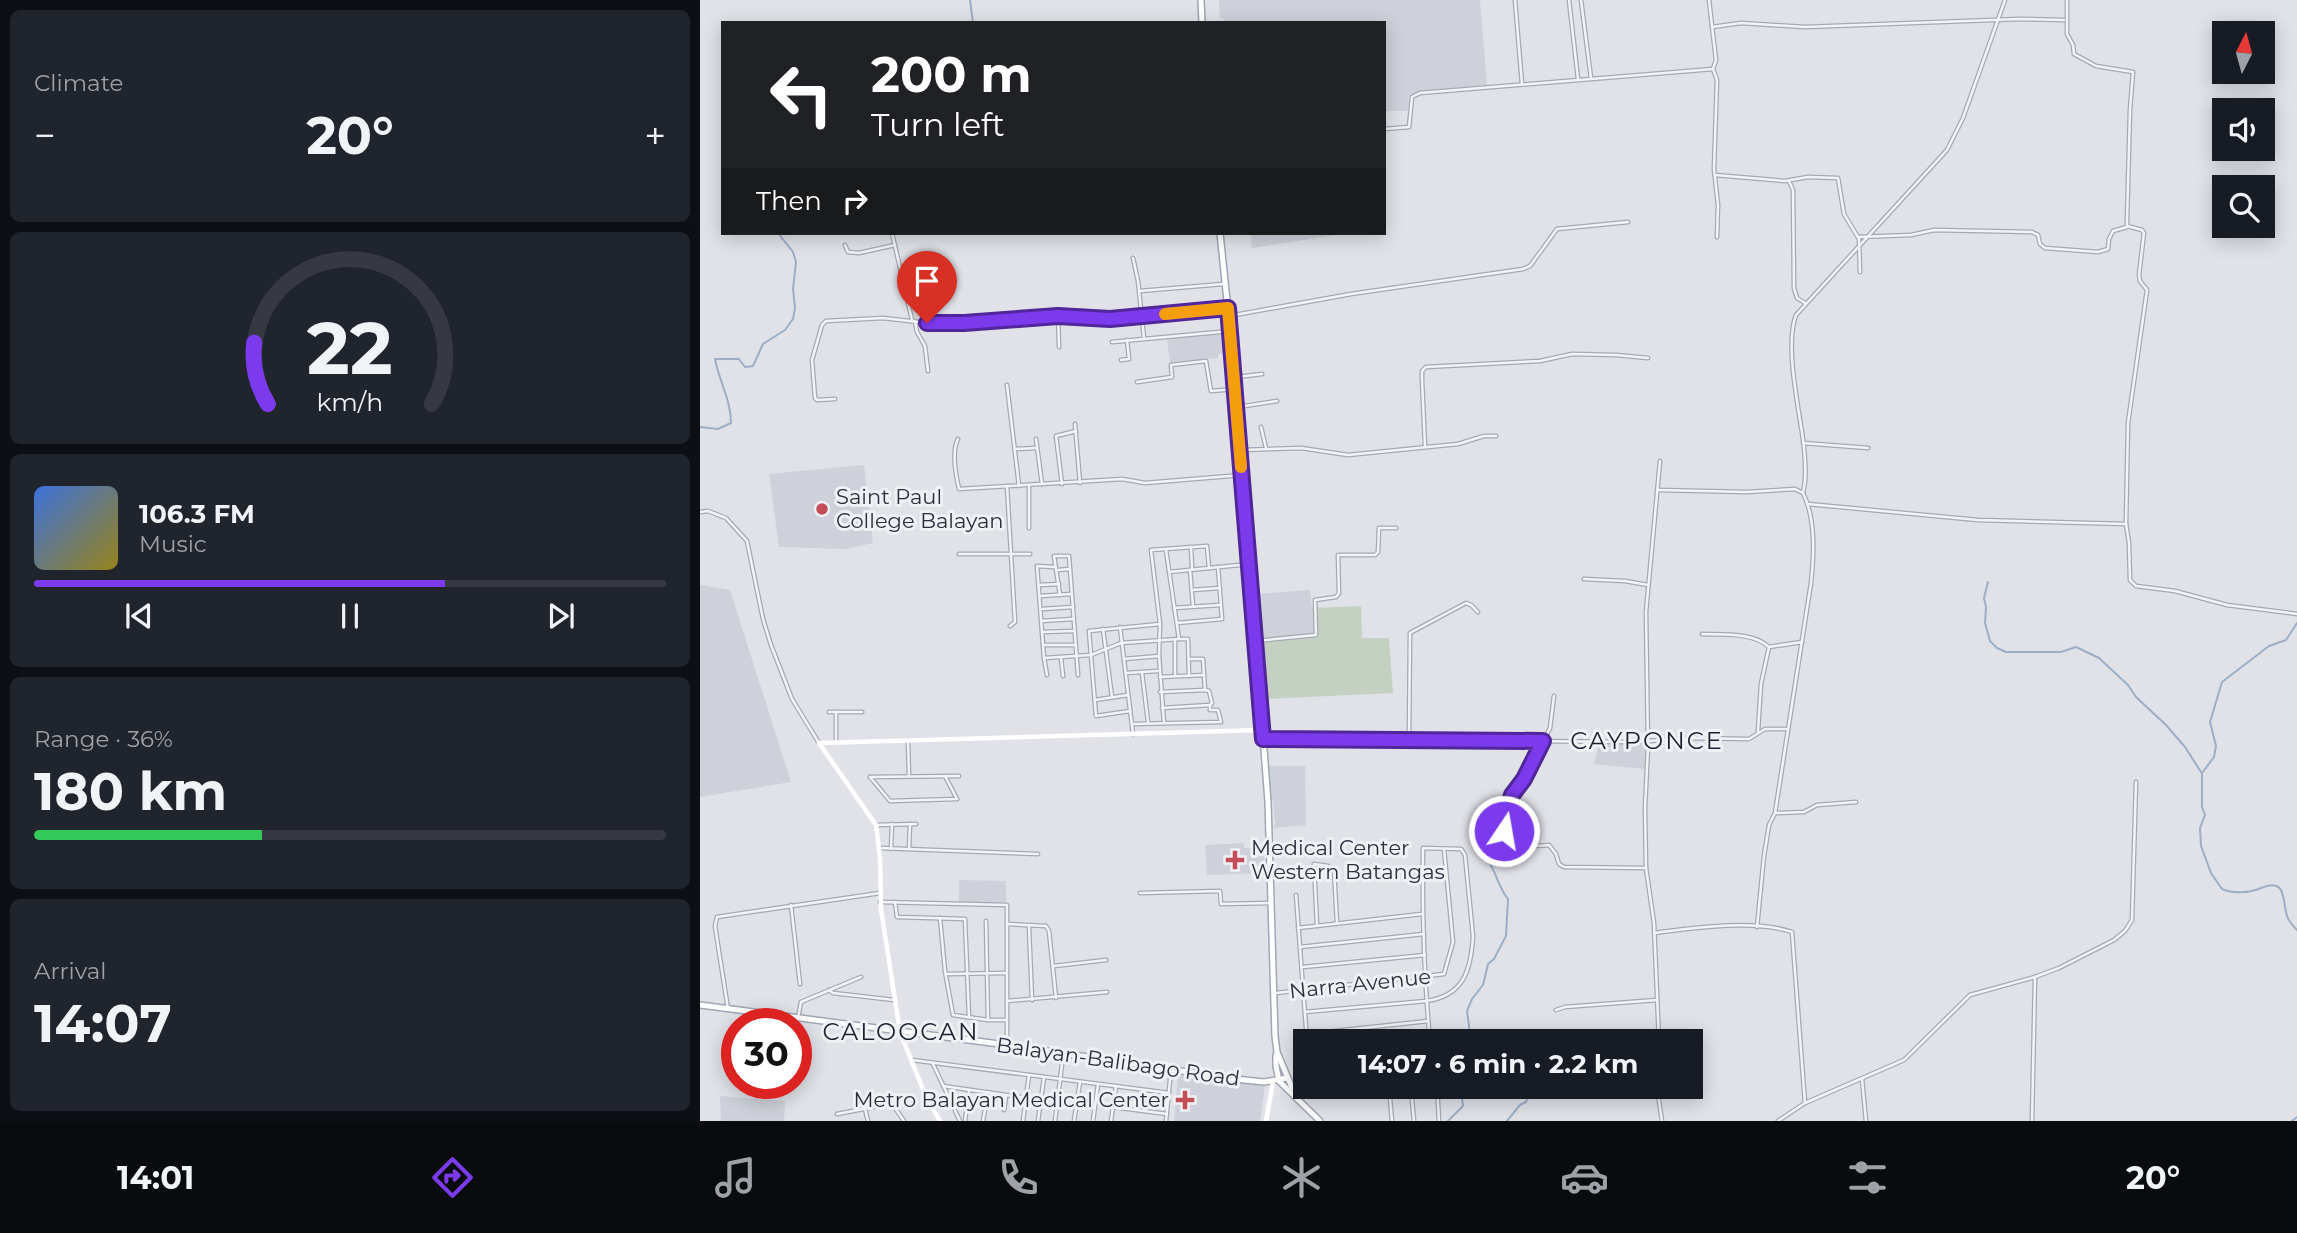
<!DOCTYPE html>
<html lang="en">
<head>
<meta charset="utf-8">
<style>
	:root { --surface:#171b24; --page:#20242c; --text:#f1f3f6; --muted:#9ea1a6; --line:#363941; --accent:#7c3aed }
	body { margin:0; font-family:Montserrat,sans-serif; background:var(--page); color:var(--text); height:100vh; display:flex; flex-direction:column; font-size:26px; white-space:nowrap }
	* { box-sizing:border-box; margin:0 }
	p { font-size:23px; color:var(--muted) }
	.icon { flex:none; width:38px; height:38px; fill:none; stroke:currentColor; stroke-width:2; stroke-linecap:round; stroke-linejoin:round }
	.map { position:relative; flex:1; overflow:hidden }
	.sheet { display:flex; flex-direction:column; gap:10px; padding:10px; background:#0d0f14; width:700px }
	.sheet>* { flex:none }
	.banner { position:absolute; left:21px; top:21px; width:665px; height:214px; border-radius:0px; box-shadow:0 4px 18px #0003; background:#202124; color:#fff; overflow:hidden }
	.needle { width:46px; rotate:6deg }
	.tools { position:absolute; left:1512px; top:21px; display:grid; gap:14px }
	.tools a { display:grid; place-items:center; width:63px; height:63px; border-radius:0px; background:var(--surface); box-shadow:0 4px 18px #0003; font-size:35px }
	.speed { position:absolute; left:21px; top:1008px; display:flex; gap:14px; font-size:35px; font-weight:700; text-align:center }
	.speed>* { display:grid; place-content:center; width:91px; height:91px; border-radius:50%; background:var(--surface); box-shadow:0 4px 18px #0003; line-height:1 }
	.speed .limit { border:10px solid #d22; background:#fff; color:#111 }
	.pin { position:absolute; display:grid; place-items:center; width:60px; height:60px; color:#fff; margin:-72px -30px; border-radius:50% 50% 50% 0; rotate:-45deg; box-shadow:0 0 7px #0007 }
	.pin .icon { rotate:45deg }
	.me { position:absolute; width:77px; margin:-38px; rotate:12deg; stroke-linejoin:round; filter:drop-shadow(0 0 5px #0008) }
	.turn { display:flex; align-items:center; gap:24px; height:147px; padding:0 35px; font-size:32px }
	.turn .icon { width:91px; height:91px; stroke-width:2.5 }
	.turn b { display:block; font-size:49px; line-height:60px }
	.then { display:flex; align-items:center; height:66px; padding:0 35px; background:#0003; gap:14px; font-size:26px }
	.big { font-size:52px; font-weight:700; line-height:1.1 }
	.sheet .tile { flex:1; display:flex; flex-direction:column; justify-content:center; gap:10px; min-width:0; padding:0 24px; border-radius:10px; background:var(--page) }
	.sheet .dial { align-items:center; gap:0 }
	.dial svg { height:182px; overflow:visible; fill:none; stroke:var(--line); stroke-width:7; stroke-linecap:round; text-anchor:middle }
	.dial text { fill:var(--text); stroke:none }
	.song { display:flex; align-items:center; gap:21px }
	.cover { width:84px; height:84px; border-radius:10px; background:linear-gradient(135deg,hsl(220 70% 55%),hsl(50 70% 35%)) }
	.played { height:7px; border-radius:4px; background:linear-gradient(90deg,var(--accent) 65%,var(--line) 65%) }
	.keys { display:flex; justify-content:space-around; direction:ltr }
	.heat { display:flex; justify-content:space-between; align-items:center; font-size:38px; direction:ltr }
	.charge { height:10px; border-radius:5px; background:linear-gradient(90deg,#34c759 36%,var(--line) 0) }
	.trip { position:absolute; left:593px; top:1029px; width:410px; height:70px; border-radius:0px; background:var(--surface); box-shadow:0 4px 18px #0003; font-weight:700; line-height:70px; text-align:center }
	.dock { display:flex; height:112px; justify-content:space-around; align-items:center; background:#090b0e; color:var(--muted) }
	.dock .icon { width:49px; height:49px }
	.dock .active { color:var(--accent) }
	.dock b { font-size:32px; color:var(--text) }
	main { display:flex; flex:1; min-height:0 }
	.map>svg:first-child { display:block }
	.built { fill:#ced1d9 }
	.green { fill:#c4d1c2 }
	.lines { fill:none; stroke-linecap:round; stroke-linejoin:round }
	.stream { stroke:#9eaec5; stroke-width:2 }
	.street-casing { stroke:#a6a9b2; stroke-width:5 }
	.primary-casing { stroke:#a0a6b3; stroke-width:8 }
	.street { stroke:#f2f3f6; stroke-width:2.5 }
	.secondary { stroke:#fff; stroke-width:4.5 }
	.primary { stroke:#fff; stroke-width:5 }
	.route-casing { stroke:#51269a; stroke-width:18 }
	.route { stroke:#7c3aed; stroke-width:12 }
	.slow { stroke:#f59e0b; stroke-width:12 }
	.poi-dot { fill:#c34e57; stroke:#eff1f5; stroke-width:2.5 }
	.labels { text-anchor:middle; stroke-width:6; stroke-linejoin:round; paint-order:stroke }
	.poi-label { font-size:21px; fill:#2a303e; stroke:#eff1f5; text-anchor:start }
	.street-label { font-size:21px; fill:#2a303e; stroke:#eff1f5 }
	.quarter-label { font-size:24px; letter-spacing:2px; fill:#1c212f; stroke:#eff1f5 }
</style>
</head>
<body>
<main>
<section class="sheet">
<div class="tile"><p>Climate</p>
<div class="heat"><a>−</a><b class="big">20°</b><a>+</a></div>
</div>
<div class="tile dial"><svg viewBox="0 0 100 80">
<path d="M14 69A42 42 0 1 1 86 69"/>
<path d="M14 69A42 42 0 0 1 8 42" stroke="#7c3aed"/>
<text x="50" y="56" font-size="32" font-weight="700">22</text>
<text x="50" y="72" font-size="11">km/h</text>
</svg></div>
<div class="tile">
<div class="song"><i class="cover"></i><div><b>106.3 FM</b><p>Music</p></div></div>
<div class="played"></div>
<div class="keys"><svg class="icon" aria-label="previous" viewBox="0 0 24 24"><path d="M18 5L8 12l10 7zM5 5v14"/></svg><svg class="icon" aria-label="pause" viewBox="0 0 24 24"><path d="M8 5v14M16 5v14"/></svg><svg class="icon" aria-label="next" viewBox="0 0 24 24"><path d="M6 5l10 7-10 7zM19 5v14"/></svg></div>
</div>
<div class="tile"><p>Range · 36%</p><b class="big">180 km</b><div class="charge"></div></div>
<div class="tile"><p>Arrival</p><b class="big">14:07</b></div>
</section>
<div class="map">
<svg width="1597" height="1121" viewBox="0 0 1597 1121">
	<rect width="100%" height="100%" fill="#e0e2e8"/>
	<!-- built -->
	<g class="built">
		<polygon points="519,0 780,0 787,85 720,91 709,97 708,111 684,111 684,23 524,23 524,18 520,18"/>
		<polygon points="551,233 648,233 552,248"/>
		<polygon points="524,332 527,353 518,354 518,358 470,363 467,339"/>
		<polygon points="164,465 173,543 145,549 79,547 69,474"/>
		<polygon points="0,585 30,590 91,782 0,797"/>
		<polygon points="610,590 615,634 558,639 556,594"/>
		<polygon points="899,743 946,744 945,769 894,764"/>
		<polygon points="569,766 605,766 606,825 573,828 575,824 573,800 570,800"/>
		<polygon points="544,843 544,848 564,848 564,873 507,875 505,845"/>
		<polygon points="259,880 306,881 306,903 259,902"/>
		<polygon points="478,1075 565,1086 560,1121 474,1121"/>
		<polygon points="20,1096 85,1101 84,1121 21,1121"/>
	</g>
	<!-- green -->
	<polygon class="green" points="661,606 662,638 689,638 693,693 565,699 561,639 614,634 612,608"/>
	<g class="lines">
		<!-- stream -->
		<g class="stream">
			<polyline points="270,0 273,23"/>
			<path d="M0 427 18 429 31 423C31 400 19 381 15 359H39L45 367 53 366 63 344 85 330 93 319 95 308 93 289 96 262 93 252 78 233"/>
			<polyline points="1288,582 1284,598 1286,607 1285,623 1290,641 1297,648 1306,652 1361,652 1376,647 1399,658 1428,685 1436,697 1466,725 1485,747 1501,772"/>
			<path d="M1597 623 1586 640 1569 646 1522 682 1510 722 1516 746 1514 757 1502 773V807L1505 815 1500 828 1501 846 1511 873 1522 889C1534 894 1549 893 1561 888 1587 877 1582 900 1587 916 1589 922 1593 926 1597 930"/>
			<path d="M771 1041 767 1011 772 999 783 985 788 964 794 959 806 936 808 899C798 887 797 873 787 859"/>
			<polyline points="748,1121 763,1106 762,1098 768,1087"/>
			<polyline points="807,1121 820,1105 826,1102 832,1087"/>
			<polyline points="1592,1121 1597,1117"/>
		</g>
		<!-- street casing -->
		<g class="street-casing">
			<g id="street">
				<polyline points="815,0 822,84"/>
				<polyline points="869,0 878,79"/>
				<polyline points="881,0 891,78"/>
				<polyline points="1367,0 1367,34 1373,45 1374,54 1396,66 1433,72 1430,110 1427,221 1427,226 1442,230 1444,233 1439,275 1440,281 1447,290 1428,423 1426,524 1429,543 1430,580 1436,586 1475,591 1527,605 1597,614"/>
				<polyline points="1012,27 1041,23 1105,27 1319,19 1364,20"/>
				<polyline points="1013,69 1017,80 1014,169 1018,205 1017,237"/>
				<polyline points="684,129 709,127 712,97 720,93 1013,69 1016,60 1009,0"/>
				<polyline points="1015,175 1085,181 1108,177 1138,178 1144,214 1159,239 1160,272"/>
				<polyline points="1089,181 1093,190 1094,288 1097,298 1105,303"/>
				<polyline points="192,233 212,320"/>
				<polyline points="1159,237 1211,235 1234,230 1332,232 1338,235 1340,244 1345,248 1398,252 1408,249 1409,239 1413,231 1427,227"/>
				<polyline points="145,245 148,252 159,253 195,245"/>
				<polyline points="433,258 438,281 444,338"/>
				<polyline points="440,291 523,284"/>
				<polyline points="358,316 359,347"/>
				<polyline points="529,316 651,294 823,269 830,266 857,229 928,222"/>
				<polyline points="215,321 217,332 225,346 228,371"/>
				<polyline points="412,342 530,331"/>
				<polyline points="421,360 429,359 427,340"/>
				<polyline points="537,377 562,374"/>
				<polyline points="437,382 472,377 471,365 506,361 511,391 536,389"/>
				<polyline points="307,385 319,486"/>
				<polyline points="135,399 117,400 115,398 112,360 122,325 126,321 183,318 227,323 264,323 358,316 409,319 528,308"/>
				<polyline points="538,407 577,401"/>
				<polyline points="375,424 380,483"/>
				<polyline points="561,427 566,448"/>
				<path d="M258 439C251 452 256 476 259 489L422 479 445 483 542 475"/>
				<polyline points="336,439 342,484"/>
				<polyline points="1103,443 1168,448"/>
				<polyline points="725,446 722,380 722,371 726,367 840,361 872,354 916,355 948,358"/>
				<polyline points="315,449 336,448"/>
				<polyline points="542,450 601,448 648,455 758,444 784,436 796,436"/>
				<polyline points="362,484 356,436 376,431"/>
				<polyline points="307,486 315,622 310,626"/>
				<polyline points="329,486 329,528"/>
				<path d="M957 490 1047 492 1095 489 1103 493C1116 519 1114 555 1111 583L1075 813 1069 825 1064 856 1057 927"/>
				<path d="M1103 492C1107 478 1105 461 1104 447 1100 412 1084 347 1096 315L1247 150 1263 118 1305 0"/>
				<polyline points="1108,504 1278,520 1426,524"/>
				<polyline points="0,512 8,511 26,518 47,541 63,619 71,645 92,699 119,743"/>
				<polyline points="491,547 492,568"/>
				<polyline points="259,554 330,554"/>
				<polyline points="358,570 370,569"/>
				<polyline points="490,570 493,606"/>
				<polyline points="469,572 550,564"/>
				<polyline points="884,579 925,581 948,585"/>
				<polyline points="339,585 359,584"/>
				<polyline points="492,590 520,588"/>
				<polyline points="360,595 354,556 369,556 378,675"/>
				<polyline points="340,596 371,594"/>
				<polyline points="474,608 520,605"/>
				<polyline points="342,609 373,607"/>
				<polyline points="341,621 373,619"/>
				<polyline points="477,623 522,619 518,567"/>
				<polyline points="420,627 433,734"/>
				<polyline points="403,629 412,697"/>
				<polyline points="342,632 373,631"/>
				<path d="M1002 634C1022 635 1054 632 1069 647L1061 684 1058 731"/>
				<polyline points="475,639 475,676"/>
				<polyline points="479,639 488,639 489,676"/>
				<polyline points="556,641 616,635 615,600 636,597 639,593 638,555 675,555 678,552 679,528 696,528"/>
				<polyline points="343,645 375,645"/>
				<polyline points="1069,647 1102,642"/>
				<polyline points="344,658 391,655 421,643 479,639 466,550"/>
				<polyline points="361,658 363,676"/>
				<polyline points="424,659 459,656"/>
				<polyline points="489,659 503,659 505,690"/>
				<polyline points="426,673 458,671"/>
				<polyline points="442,673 448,722"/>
				<polyline points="347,675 344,658 337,566 354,567"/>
				<polyline points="460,677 504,675"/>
				<polyline points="460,692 505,690 509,691 512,703 510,705 462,708"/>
				<path d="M854 696 850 728 824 779 812 795 803 826 804 831C825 841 822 848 849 845L856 854 859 864 864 867 946 868"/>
				<polyline points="395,700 428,695"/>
				<polyline points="430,711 396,716 389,631 460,624"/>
				<polyline points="129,712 162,712"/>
				<polyline points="136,712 136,742"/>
				<polyline points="464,723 459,656 460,624 451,550 507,546 509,568"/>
				<polyline points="433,724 521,722 518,710 510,710 510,705"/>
				<polyline points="563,739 935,742 989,738 1049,739 1065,729 1087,729"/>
				<polyline points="709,739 710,633 766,603 771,605 778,612"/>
				<polyline points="208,741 209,776"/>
				<polyline points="170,777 190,801 257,799 245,776"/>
				<polyline points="170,777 259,776"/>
				<polyline points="1075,813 1104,812 1117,805 1156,802"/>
				<polyline points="176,825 216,824"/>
				<polyline points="180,848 338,854"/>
				<polyline points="191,849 192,824"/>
				<polyline points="209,849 210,824"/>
				<polyline points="440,893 520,891 521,904 570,903"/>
				<polyline points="596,895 607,1041"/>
				<polyline points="180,902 307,905 307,1044"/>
				<polyline points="195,902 197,917 265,919 269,1017"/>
				<polyline points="91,905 100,984"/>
				<polyline points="240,918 245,971 253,1015 288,1020 307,1020"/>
				<polyline points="286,921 288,1020"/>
				<polyline points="307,924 346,926 349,931 356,998"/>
				<polyline points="617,926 614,864 628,866 634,870 637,923"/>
				<polyline points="329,927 332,1000"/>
				<polyline points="598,928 722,914"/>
				<path d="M954 933C994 928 1053 919 1092 932L1105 1103"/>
				<polyline points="600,947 724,934"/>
				<polyline points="354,966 406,960"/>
				<polyline points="603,967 725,955"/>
				<polyline points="247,974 306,973"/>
				<polyline points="129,990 133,993 194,1000"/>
				<polyline points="576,993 744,974 753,942 744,849"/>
				<polyline points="307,1001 407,992"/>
				<polyline points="28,1009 15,926 17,917 180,893"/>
				<polyline points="856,1010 865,1007 957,1000"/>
				<path d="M605 1012 726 1001C764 996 771 970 773 936L765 855 761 849 723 848C722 913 724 977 730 1041"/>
				<polyline points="98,1018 101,1002 161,977"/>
				<polyline points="607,1034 728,1021"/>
				<polyline points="723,1041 730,1041"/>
				<polyline points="959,1041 954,923 946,868 945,808 948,747 946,612 960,461"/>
				<polyline points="212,1060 469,1093"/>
				<polyline points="233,1064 260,1121"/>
				<polyline points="1162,1079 1166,1121"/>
				<polyline points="243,1086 326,1098"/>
				<polyline points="689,1087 692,1121"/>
				<polyline points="957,1087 962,1121"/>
				<polyline points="711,1089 714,1121"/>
				<polyline points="689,1091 737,1087 739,1121"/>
				<polyline points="595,1095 632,1087"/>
				<polyline points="413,1107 467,1114"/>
				<polyline points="195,1108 204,1121"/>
				<polyline points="165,1109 168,1121"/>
				<polyline points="304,1110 306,1096"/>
				<polyline points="137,1114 174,1107"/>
				<polyline points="265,1121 269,1090"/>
				<polyline points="283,1121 288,1092"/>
				<polyline points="323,1121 329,1075"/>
				<polyline points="338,1121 344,1077"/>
				<polyline points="355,1121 362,1064 366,1056"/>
				<polyline points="374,1121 380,1082"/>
				<polyline points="393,1121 398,1084"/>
				<polyline points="411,1121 416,1086"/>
				<polyline points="466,1121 471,1070"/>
				<polyline points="1078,1121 1105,1103 1204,1060 1270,995 1335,977 1359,968 1414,940 1425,931 1432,920 1436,782"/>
				<polyline points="1332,1121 1335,977"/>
			</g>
		</g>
		<!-- primary casing -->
		<g class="primary-casing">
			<g id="primary">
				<polyline points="501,0 502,23"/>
				<polyline points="520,233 538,407 568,802 575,1036 577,1052 595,1095"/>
				<polyline points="0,1005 307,1045 535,1079 564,1082 587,1078"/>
				<polyline points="576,1055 576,1066 579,1081 620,1121"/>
			</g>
		</g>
		<!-- street -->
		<use href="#street" class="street"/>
		<!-- secondary -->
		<g class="secondary">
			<polyline points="119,743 562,730"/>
			<polyline points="119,743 176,825 180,857 181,909 200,1032 226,1097 240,1121"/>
			<polyline points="566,1121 573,1082"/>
		</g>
		<!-- primary -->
		<use href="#primary" class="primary"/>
	</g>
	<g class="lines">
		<!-- route casing -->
		<g class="route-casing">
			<polyline id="route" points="227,323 264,323 358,316 410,319 528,308 563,739 843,741 824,779 812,795 803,827 804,831"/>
		</g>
		<!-- route -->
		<use href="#route" class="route"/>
		<!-- slow -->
		<polyline class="slow" points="465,314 528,308 541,467"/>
	</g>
	<!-- markers -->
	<g class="poi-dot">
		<circle cx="122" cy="509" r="7"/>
		<path d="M531.5 849.5h7v7h7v7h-7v7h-7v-7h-7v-7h7z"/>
		<path d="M481.5 1089.5h7v7h7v7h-7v7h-7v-7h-7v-7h7z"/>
	</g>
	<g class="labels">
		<!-- poi labels -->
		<g class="poi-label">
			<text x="136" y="504">Saint Paul<tspan x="136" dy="24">College Balayan</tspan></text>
			<text x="551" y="855">Medical Center<tspan x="551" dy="24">Western Batangas</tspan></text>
			<text x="469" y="1107" text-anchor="end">Metro Balayan Medical Center</text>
		</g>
		<!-- street labels -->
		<g class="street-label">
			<text transform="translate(660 984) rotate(-6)" y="7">Narra Avenue</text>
			<text transform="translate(418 1062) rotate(8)" y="7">Balayan-Balibago Road</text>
		</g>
		<!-- quarter labels -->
		<g class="quarter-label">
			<text x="947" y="749">CAYPONCE</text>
			<text x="201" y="1040">CALOOCAN</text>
		</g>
	</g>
</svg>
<div class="tools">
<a><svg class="needle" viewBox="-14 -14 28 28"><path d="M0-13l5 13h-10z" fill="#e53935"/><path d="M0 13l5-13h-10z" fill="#9ea1a6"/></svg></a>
<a><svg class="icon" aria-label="sound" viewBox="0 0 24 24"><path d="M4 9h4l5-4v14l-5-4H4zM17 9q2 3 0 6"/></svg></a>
<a><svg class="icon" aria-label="search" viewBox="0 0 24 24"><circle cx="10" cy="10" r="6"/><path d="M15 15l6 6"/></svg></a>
</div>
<div class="speed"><div class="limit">30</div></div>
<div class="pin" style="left:227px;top:323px;background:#d93025"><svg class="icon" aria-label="arrive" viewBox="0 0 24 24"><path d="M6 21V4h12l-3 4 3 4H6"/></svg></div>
<svg class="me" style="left:804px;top:831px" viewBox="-20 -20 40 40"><circle r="17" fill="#7c3aed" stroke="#fff" stroke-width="3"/><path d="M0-11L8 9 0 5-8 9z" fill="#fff"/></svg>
<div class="trip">14:07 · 6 min · 2.2 km</div>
<div class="banner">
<div class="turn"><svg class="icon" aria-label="left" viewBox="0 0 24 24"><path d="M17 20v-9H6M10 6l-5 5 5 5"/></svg><div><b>200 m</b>Turn left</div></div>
<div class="then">Then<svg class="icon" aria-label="right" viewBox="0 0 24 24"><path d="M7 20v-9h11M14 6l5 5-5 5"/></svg></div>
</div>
</div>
</main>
<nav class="dock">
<b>14:01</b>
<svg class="icon active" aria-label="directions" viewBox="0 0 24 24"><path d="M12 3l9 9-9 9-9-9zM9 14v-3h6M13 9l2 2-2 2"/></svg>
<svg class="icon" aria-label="music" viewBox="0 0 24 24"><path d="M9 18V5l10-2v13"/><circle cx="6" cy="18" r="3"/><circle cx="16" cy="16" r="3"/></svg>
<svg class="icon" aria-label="phone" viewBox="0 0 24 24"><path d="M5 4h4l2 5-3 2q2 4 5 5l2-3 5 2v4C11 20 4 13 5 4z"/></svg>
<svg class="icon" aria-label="climate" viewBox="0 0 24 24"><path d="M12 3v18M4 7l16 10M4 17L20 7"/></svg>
<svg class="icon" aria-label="car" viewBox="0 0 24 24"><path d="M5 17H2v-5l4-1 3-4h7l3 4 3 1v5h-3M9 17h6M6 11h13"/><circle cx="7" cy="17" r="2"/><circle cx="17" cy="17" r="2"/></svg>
<svg class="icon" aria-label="filters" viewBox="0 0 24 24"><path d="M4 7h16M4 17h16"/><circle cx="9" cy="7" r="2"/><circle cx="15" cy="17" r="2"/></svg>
<b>20°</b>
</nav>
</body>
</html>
